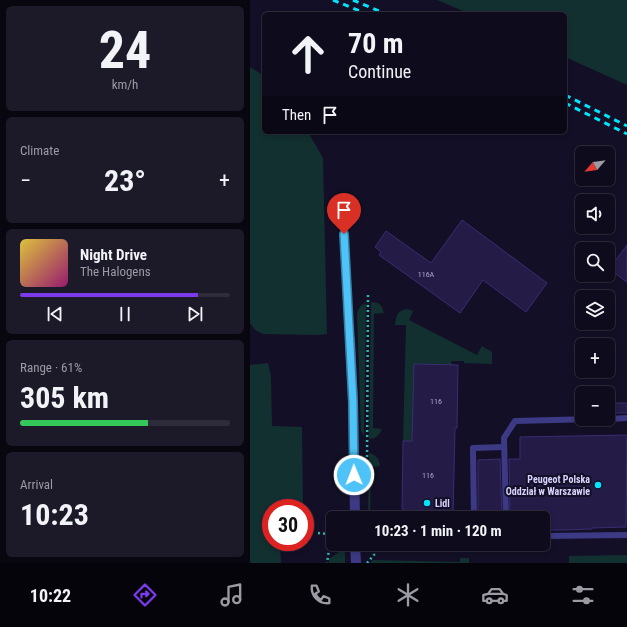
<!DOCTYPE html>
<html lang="en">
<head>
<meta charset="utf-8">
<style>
	:root { --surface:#0e0b1c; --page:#1c1929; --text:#f1f3f6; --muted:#9b9ba3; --line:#2e2b3b; --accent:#7c3aed }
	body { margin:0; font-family:"Roboto Condensed",sans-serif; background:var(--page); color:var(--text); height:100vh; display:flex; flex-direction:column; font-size:15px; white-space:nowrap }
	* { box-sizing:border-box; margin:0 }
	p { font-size:13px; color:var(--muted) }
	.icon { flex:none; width:22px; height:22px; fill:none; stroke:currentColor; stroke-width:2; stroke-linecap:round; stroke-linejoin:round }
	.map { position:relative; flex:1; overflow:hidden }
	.side { display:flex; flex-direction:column; gap:6px; padding:6px; background:#08060f; width:250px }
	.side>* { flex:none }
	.hud { position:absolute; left:12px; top:12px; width:305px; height:122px; border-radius:6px; box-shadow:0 2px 6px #0003,0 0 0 1px var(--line); background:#0e0b1c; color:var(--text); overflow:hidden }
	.needle { width:26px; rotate:242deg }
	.controls { position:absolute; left:325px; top:146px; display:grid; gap:8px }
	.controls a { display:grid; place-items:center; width:40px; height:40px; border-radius:6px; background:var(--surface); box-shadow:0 2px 6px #0003,0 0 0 1px var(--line); font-size:20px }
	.speed { position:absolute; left:12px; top:499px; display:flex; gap:8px; font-size:20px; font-weight:700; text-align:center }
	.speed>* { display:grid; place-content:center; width:52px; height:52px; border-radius:50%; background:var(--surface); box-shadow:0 2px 6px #0003,0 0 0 1px var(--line); line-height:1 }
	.speed .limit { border:6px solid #d22; background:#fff; color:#111 }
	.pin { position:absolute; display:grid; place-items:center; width:34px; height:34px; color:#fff; margin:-41px -17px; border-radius:50% 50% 50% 0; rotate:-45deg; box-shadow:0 0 4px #0007 }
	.pin .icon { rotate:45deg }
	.me { position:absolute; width:44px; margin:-22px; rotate:359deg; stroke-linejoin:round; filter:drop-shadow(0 0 3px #0008) }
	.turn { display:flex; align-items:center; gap:14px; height:84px; padding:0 20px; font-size:18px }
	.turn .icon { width:52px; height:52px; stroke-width:2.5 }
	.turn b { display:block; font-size:28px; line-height:34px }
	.then { display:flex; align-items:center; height:38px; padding:0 20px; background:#0003; gap:8px; font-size:15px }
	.big { font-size:30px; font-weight:700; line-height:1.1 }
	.side .widget { flex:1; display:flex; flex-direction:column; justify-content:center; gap:6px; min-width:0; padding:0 14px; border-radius:6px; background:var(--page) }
	.side .dial { align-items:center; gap:0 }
	.dial b { font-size:52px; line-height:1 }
	.song { display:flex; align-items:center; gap:12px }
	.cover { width:48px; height:48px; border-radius:6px; background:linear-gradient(135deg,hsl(50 70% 55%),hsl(320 70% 35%)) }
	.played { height:4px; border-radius:2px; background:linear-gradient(90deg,var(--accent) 85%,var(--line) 85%) }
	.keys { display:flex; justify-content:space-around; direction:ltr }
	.heat { display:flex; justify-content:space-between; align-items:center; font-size:22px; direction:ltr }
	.charge { height:6px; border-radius:3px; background:linear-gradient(90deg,#34c759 61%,var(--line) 0) }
	.trip { position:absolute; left:76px; top:511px; width:224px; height:40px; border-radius:6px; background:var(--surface); box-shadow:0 2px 6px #0003,0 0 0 1px var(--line); font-weight:700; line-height:40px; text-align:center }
	.menu { display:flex; height:64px; justify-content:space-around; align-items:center; background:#06040b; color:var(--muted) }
	.menu .icon { width:28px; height:28px }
	.menu .selected { color:var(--accent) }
	.menu b { font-size:18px; color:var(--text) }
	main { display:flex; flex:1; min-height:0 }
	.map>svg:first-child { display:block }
	.green { fill:#12302f }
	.building { fill:#241b47; stroke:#3b2d73 }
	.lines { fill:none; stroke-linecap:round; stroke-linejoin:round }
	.path { stroke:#2fb8b0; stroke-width:2.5; stroke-dasharray:2 3; stroke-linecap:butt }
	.lane { stroke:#3d3a85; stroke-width:6 }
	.street { stroke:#3d3a85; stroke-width:10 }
	.rail { stroke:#00e5ff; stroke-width:3; stroke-dasharray:6 5; stroke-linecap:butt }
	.route-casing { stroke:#337fa1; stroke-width:10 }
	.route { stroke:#4fc3f7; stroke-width:7 }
	.poi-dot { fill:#00e5ff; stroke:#130f26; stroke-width:1.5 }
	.labels { text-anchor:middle; stroke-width:4; stroke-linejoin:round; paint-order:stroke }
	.number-label { font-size:8px; fill:#aca6d1 }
	.poi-label { font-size:10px; font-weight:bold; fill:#d9d4ff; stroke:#130f26; text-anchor:end }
</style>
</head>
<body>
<main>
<section class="side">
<div class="widget dial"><b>24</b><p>km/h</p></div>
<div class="widget"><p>Climate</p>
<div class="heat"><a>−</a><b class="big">23°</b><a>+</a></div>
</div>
<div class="widget">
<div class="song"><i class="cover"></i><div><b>Night Drive</b><p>The Halogens</p></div></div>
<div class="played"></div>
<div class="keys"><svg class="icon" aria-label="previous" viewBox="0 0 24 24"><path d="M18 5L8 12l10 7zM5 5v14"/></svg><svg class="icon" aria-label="pause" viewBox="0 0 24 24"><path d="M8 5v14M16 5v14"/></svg><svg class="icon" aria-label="next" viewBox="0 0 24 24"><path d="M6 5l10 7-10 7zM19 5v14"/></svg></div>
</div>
<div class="widget"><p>Range · 61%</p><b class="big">305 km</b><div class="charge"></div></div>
<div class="widget"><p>Arrival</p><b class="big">10:23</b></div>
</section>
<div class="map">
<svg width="377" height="563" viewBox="0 0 377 563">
	<rect width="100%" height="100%" fill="#130f26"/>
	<!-- green -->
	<g class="green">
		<polygon points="187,0 377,0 377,85 315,57 315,14 220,14"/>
		<polygon points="0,67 14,76 14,132 58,132 73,158 77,334 68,335 13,334 5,330 0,323"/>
		<path d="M121 302C130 303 131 303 134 313L124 314 123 428 132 429C129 435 126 439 119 439Z"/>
		<path d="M116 303 114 436 111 431 107 313C109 308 110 305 116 303Z"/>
		<path d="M157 309 163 311 159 320 227 355 232 346 242 352V364L214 363V361H201L202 365 164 364 163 427 169 441H153L156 325H145C146 317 147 310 157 309Z"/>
		<polygon points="18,363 21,377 22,426 52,427 53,508 21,508 21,542 54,542 54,546 30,547 31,563 0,563 0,365"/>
		<path d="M119 453C127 455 129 459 130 466L121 467 120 518H118Z"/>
		<polygon points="75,524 83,524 83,544 81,541 81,531 75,530"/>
		<polygon points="89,552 95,552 95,563 79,563 79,559"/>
		<polygon points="377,555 377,563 319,563 319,556"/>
		<polygon points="210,558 219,558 219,563 120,563 123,560 210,562"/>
	</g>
	<!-- building -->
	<g class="building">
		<polygon points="212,220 297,283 276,312 233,280 210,313 129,255 131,252 125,247 136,231 181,263"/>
		<polygon points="377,245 377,282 359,269"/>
		<polygon points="164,364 208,365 207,428 205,428 203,518 154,518 154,509 152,509 153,441 162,441"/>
		<rect x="358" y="403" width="19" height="10"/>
		<polygon points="377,435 376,527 342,528 342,529 312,530 293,530 293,518 260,518 259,459 270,459 270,437"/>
		<polygon points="250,459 252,518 228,518 228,460"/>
	</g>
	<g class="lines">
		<!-- path -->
		<g class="path">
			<polyline points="117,462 118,293"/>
			<polyline points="68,533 79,534 79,550 77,563"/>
			<polyline points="117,563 124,555 124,545 128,545 130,544"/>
		</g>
		<!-- lane -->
		<g class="lane">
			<polyline points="94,234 100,339"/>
			<polyline points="358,419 377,418"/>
			<polyline points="224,518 223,448 254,447"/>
			<polyline points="256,518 254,438 265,421 343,419"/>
			<polyline points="293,536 377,535"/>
		</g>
		<!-- street -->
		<g class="street">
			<polyline points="100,339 103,402 105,518"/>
			<polyline points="105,544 106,563"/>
		</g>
		<!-- rail -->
		<g class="rail">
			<polyline points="83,0 117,14"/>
			<polyline points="103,0 136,14"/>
			<polyline points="315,95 377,126"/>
			<polyline points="315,103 377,134"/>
		</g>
	</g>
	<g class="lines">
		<!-- route casing -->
		<g class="route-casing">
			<polyline id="route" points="94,234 103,402 104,475"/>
		</g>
		<!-- route -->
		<use href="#route" class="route"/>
	</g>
	<!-- markers -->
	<g class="poi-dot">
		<circle cx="348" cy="485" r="4"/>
		<circle cx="177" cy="503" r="4"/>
	</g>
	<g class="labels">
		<!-- number labels -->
		<g class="number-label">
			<text x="176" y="277">116A</text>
			<text x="186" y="404">116</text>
			<text x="178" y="478">116</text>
		</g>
		<!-- poi labels -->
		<g class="poi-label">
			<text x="340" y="483">Peugeot Polska<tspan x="340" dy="12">Oddział w Warszawie</tspan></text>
			<text x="185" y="507" text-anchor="start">Lidl</text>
		</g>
	</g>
</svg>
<div class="controls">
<a><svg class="needle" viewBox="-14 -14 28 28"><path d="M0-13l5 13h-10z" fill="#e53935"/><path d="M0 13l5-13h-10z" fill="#9b9ba3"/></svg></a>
<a><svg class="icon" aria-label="sound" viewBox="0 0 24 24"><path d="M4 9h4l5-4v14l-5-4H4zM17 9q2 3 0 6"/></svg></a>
<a><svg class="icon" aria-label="search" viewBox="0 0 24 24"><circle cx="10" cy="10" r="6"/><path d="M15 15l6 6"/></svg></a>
<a><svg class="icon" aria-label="layers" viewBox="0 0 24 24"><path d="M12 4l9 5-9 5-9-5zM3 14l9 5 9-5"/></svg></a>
<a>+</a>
<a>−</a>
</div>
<div class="speed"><div class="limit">30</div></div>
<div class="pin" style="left:94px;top:234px;background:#d93025"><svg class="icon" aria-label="arrive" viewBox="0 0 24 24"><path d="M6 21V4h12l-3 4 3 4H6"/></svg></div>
<svg class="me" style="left:104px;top:475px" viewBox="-20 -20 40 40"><circle r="17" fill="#4fc3f7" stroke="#fff" stroke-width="3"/><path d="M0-11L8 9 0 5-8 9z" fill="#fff"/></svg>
<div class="trip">10:23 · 1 min · 120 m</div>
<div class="hud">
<div class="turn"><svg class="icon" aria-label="ahead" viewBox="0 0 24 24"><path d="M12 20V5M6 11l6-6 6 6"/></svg><div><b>70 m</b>Continue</div></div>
<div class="then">Then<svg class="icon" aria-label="arrive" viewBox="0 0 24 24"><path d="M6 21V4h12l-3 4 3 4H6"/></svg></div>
</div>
</div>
</main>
<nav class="menu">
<b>10:22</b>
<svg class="icon selected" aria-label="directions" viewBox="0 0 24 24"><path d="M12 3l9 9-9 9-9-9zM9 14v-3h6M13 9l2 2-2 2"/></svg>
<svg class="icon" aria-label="music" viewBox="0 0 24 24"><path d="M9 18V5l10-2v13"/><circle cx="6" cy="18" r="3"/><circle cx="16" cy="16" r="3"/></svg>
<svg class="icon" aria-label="phone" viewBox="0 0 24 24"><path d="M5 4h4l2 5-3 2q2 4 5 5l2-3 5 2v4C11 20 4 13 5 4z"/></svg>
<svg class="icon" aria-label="climate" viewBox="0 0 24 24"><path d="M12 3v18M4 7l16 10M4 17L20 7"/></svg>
<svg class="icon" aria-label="car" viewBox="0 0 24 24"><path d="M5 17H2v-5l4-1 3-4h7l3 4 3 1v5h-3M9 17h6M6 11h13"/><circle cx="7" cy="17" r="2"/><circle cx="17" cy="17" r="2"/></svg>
<svg class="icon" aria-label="filters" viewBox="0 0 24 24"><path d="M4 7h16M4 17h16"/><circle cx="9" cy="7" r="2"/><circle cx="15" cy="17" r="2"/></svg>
</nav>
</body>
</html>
